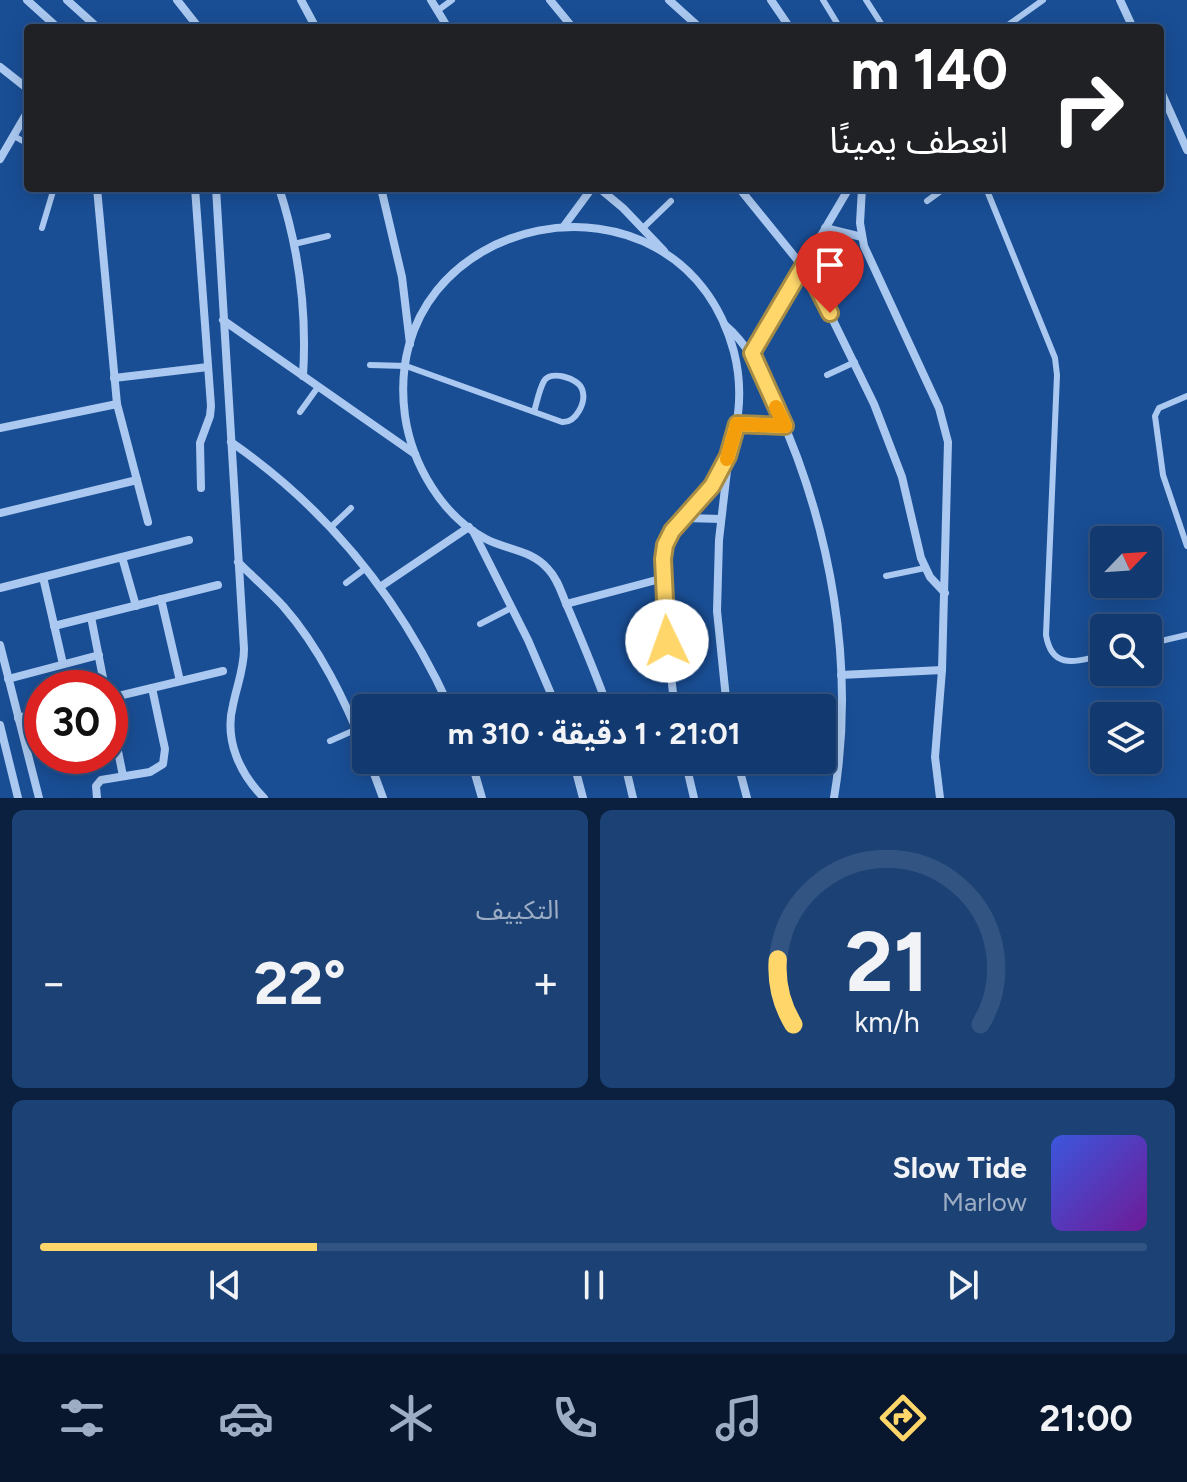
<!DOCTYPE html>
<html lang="ar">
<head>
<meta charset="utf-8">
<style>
	:root { --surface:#133a70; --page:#1c4175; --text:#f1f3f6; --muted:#9dadc3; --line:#325483; --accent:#ffd66a }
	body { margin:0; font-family:Figtree,"Noto Sans Arabic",sans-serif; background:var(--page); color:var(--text); direction:rtl; height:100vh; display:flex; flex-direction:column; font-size:30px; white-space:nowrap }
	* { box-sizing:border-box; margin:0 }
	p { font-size:26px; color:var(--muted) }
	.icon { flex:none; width:44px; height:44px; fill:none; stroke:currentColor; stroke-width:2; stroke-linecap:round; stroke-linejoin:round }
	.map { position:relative; height:798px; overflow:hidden; direction:ltr }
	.sheet { display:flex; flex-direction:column; gap:12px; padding:12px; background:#0a203e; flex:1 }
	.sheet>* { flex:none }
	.hud { position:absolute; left:24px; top:24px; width:1140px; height:168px; border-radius:8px; box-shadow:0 4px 20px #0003,0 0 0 2px var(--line); direction:rtl; background:#202124; color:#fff; overflow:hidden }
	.needle { width:52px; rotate:65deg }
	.controls { position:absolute; left:1090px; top:526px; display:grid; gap:16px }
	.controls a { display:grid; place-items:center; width:72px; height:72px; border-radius:8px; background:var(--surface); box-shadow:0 4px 20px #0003,0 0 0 2px var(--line); font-size:40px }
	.speed { position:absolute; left:24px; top:670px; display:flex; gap:16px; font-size:40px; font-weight:700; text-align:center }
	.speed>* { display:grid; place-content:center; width:104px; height:104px; border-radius:50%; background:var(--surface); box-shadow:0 4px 20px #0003,0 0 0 2px var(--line); line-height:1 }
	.speed .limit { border:12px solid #d22; background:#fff; color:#111 }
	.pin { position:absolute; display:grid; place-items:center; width:68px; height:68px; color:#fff; margin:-82px -34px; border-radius:50% 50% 50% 0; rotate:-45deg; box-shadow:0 0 8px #0007 }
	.pin .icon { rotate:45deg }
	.me { position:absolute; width:88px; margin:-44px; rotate:357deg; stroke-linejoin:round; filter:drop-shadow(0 0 6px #0008) }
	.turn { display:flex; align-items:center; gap:28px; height:168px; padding:0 24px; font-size:36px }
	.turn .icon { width:104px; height:104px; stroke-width:2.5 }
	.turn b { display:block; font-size:56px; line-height:68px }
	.big { font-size:60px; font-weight:700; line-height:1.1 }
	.sheet .card { flex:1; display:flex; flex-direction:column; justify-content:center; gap:12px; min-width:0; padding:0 28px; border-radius:12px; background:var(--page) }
	.sheet .dial { align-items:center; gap:0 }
	.dial svg { height:208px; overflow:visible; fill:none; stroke:var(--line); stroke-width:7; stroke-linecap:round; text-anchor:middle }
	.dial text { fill:var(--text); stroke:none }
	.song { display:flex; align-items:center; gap:24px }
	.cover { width:96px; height:96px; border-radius:12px; background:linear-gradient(135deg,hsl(230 70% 55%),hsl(280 70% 35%)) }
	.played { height:8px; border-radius:4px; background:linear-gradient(90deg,var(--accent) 25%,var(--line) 25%) }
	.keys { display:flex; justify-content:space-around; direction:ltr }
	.heat { display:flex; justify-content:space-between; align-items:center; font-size:44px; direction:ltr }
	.sheet .tiles { flex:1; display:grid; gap:12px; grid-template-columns:1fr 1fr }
	.card:last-child { grid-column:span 2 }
	.trip { position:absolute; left:352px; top:694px; width:484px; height:80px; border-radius:8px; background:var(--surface); box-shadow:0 4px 20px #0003,0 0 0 2px var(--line); font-weight:700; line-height:80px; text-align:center; direction:rtl }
	.dock { display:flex; height:128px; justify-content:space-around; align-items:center; background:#08172d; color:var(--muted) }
	.dock .icon { width:56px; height:56px }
	.dock .current { color:var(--accent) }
	.dock b { font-size:36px; color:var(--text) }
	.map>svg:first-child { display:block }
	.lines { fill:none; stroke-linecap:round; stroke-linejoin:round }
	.service { stroke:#abc9f0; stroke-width:6 }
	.minor { stroke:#abc9f0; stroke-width:8 }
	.route-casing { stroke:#a68b45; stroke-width:20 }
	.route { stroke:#ffd66a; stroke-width:14 }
	.slow { stroke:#f59e0b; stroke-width:14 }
</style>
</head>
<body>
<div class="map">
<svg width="1187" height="798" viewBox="0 0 1187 798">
	<rect width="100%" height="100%" fill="#194e95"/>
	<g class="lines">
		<!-- service -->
		<g class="service">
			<polyline points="823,0 840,28"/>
			<polyline points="866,0 884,28"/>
			<polyline points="437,11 452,0"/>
			<polyline points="1004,28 1043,0"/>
			<polyline points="14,136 28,144"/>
			<path d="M986 188 1055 358 1057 375 1046 635C1052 671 1077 661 1104 655"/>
			<polyline points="927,201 945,188"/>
			<polyline points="42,228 54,188"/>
			<polyline points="643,228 671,201"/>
			<polyline points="294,244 328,236"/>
			<path d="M370 365 406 366 562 422C576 423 587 402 582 389 578 378 551 370 544 381 539 390 537 402 534 412"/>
			<polyline points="827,375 855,362"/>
			<polyline points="1187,396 1159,408 1155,416 1163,475 1187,546"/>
			<polyline points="300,412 318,387"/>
			<polyline points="331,527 351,508"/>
			<polyline points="886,576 925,568"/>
			<polyline points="346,583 366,568"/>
			<polyline points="480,624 511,608"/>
			<polyline points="1148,644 1187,635"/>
			<polyline points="330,741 357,729"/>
		</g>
		<!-- minor -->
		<g class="minor">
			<polyline points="27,0 58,28"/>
			<polyline points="67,0 98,28"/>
			<polyline points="177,0 199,28"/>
			<polyline points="301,0 316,28"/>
			<polyline points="431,0 448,28"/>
			<polyline points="550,0 573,28"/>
			<polyline points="669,0 700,28"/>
			<polyline points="771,0 790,28"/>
			<polyline points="1120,0 1133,28"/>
			<polyline points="0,67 28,89"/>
			<polyline points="1160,89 1187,150"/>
			<polyline points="0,159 28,111"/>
			<polyline points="97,188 117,404 148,522"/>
			<polyline points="195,188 211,406 210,416 200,443 201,488"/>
			<path d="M216 188 244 649C244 669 237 685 233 705 224 740 240 774 264 798"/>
			<path d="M279 188C299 249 307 313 303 376"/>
			<polyline points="381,188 402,277 410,344"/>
			<polyline points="599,188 623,208 664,251"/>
			<polyline points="739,188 803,267"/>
			<polyline points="862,188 860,223 864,246 939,408 948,442 942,670 935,757 940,798"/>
			<polyline points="564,226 592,188"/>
			<polyline points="825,228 862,237"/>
			<polyline points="805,263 874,404 902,477 921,558 930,577 945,593"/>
			<polyline points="223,320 415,454"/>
			<path d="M725 325C751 347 762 376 776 406 831 527 856 666 834 798"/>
			<polyline points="752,353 849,188"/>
			<polyline points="114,378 208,367"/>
			<polyline points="737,424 785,426"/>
			<polyline points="0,428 117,404"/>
			<path d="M231 442C329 510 401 600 450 708"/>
			<polyline points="0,513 137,480"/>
			<polyline points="686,518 721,519"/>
			<polyline points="473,531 528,640 557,708"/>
			<polyline points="122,557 136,606"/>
			<path d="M238 562C253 577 269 591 283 606 320 648 345 701 366 752"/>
			<polyline points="43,577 63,664"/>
			<polyline points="380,587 469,527"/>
			<polyline points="0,588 189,540"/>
			<polyline points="161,599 180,681"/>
			<polyline points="566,604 664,578"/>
			<polyline points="91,617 105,688"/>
			<polyline points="54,626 218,585"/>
			<polyline points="0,645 39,798"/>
			<polyline points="841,675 942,670"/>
			<polyline points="8,679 99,655"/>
			<polyline points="110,698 223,671"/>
			<path d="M608 708C596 674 582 641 568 608 562 595 558 579 548 569 532 550 507 550 486 539 442 516 412 464 405 416 377 210 679 149 734 352 747 403 735 460 702 501 690 515 671 526 665 544 661 558 664 574 665 588 667 628 669 668 675 708"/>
			<polyline points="727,708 717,611 719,540 728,462"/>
			<polyline points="110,711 123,776"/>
			<polyline points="18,718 42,712"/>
			<polyline points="0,725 18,798"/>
			<polyline points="369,760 383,798"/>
			<polyline points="471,760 482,798"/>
			<polyline points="573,760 583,798"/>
			<polyline points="624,760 633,798"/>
			<polyline points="685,760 694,798"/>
			<polyline points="737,760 747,798"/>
			<polyline points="97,798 96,786 101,780 150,772 163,764 165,749 152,688"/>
		</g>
	</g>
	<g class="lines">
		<!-- route casing -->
		<g class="route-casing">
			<polyline id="route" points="667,641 663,559 665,545 672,531 712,486 728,456 737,424 785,426 752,353 805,263 830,313"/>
		</g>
		<!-- route -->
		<use href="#route" class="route"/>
		<!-- slow -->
		<polyline class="slow" points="727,459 737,424 785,426 776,407"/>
	</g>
</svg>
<div class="controls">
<a><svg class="needle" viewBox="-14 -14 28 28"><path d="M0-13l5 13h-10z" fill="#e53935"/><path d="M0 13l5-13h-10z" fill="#9dadc3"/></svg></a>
<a><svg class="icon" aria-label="search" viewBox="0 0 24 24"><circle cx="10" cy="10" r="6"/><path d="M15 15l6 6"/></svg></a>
<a><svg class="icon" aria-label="layers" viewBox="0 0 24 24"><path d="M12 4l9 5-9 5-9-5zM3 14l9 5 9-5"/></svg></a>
</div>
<div class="speed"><div class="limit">30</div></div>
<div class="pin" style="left:830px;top:313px;background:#d93025"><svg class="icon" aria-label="arrive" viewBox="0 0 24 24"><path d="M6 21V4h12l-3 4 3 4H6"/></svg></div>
<svg class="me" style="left:667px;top:641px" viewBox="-20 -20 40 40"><circle r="19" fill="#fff"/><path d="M0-13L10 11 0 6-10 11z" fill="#ffd66a"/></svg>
<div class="trip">21:01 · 1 دقيقة · 310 m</div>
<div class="hud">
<div class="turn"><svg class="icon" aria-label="right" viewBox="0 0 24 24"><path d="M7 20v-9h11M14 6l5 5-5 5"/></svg><div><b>140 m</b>انعطف يمينًا</div></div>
</div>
</div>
<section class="sheet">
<div class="tiles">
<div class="card dial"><svg viewBox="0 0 100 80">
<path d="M14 69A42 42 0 1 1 86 69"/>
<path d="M14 69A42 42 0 0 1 8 44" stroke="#ffd66a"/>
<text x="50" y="56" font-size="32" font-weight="700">21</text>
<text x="50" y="72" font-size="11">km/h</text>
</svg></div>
<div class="card"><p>التكييف</p>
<div class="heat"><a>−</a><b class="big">22°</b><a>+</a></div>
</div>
<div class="card">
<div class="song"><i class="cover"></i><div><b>Slow Tide</b><p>Marlow</p></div></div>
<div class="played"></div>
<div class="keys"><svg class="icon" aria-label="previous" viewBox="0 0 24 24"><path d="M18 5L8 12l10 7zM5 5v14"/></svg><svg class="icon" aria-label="pause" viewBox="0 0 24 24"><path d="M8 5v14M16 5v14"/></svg><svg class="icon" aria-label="next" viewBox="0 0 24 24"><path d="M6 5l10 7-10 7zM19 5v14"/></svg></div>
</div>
</div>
</section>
<nav class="dock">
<b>21:00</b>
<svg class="icon current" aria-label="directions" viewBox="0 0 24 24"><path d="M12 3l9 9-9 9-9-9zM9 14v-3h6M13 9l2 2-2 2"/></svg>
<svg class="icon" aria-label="music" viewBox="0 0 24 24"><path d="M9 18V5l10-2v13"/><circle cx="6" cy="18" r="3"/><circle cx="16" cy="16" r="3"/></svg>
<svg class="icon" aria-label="phone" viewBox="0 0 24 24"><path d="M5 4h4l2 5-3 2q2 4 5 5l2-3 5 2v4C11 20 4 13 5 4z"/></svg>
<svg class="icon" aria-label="climate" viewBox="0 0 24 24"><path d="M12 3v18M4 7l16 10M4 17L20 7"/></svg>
<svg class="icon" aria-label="car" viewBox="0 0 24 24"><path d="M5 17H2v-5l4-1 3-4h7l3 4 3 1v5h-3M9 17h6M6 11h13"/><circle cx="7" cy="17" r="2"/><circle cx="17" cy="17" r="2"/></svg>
<svg class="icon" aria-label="filters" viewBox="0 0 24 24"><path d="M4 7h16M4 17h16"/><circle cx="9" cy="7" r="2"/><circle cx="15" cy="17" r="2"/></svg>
</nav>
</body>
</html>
